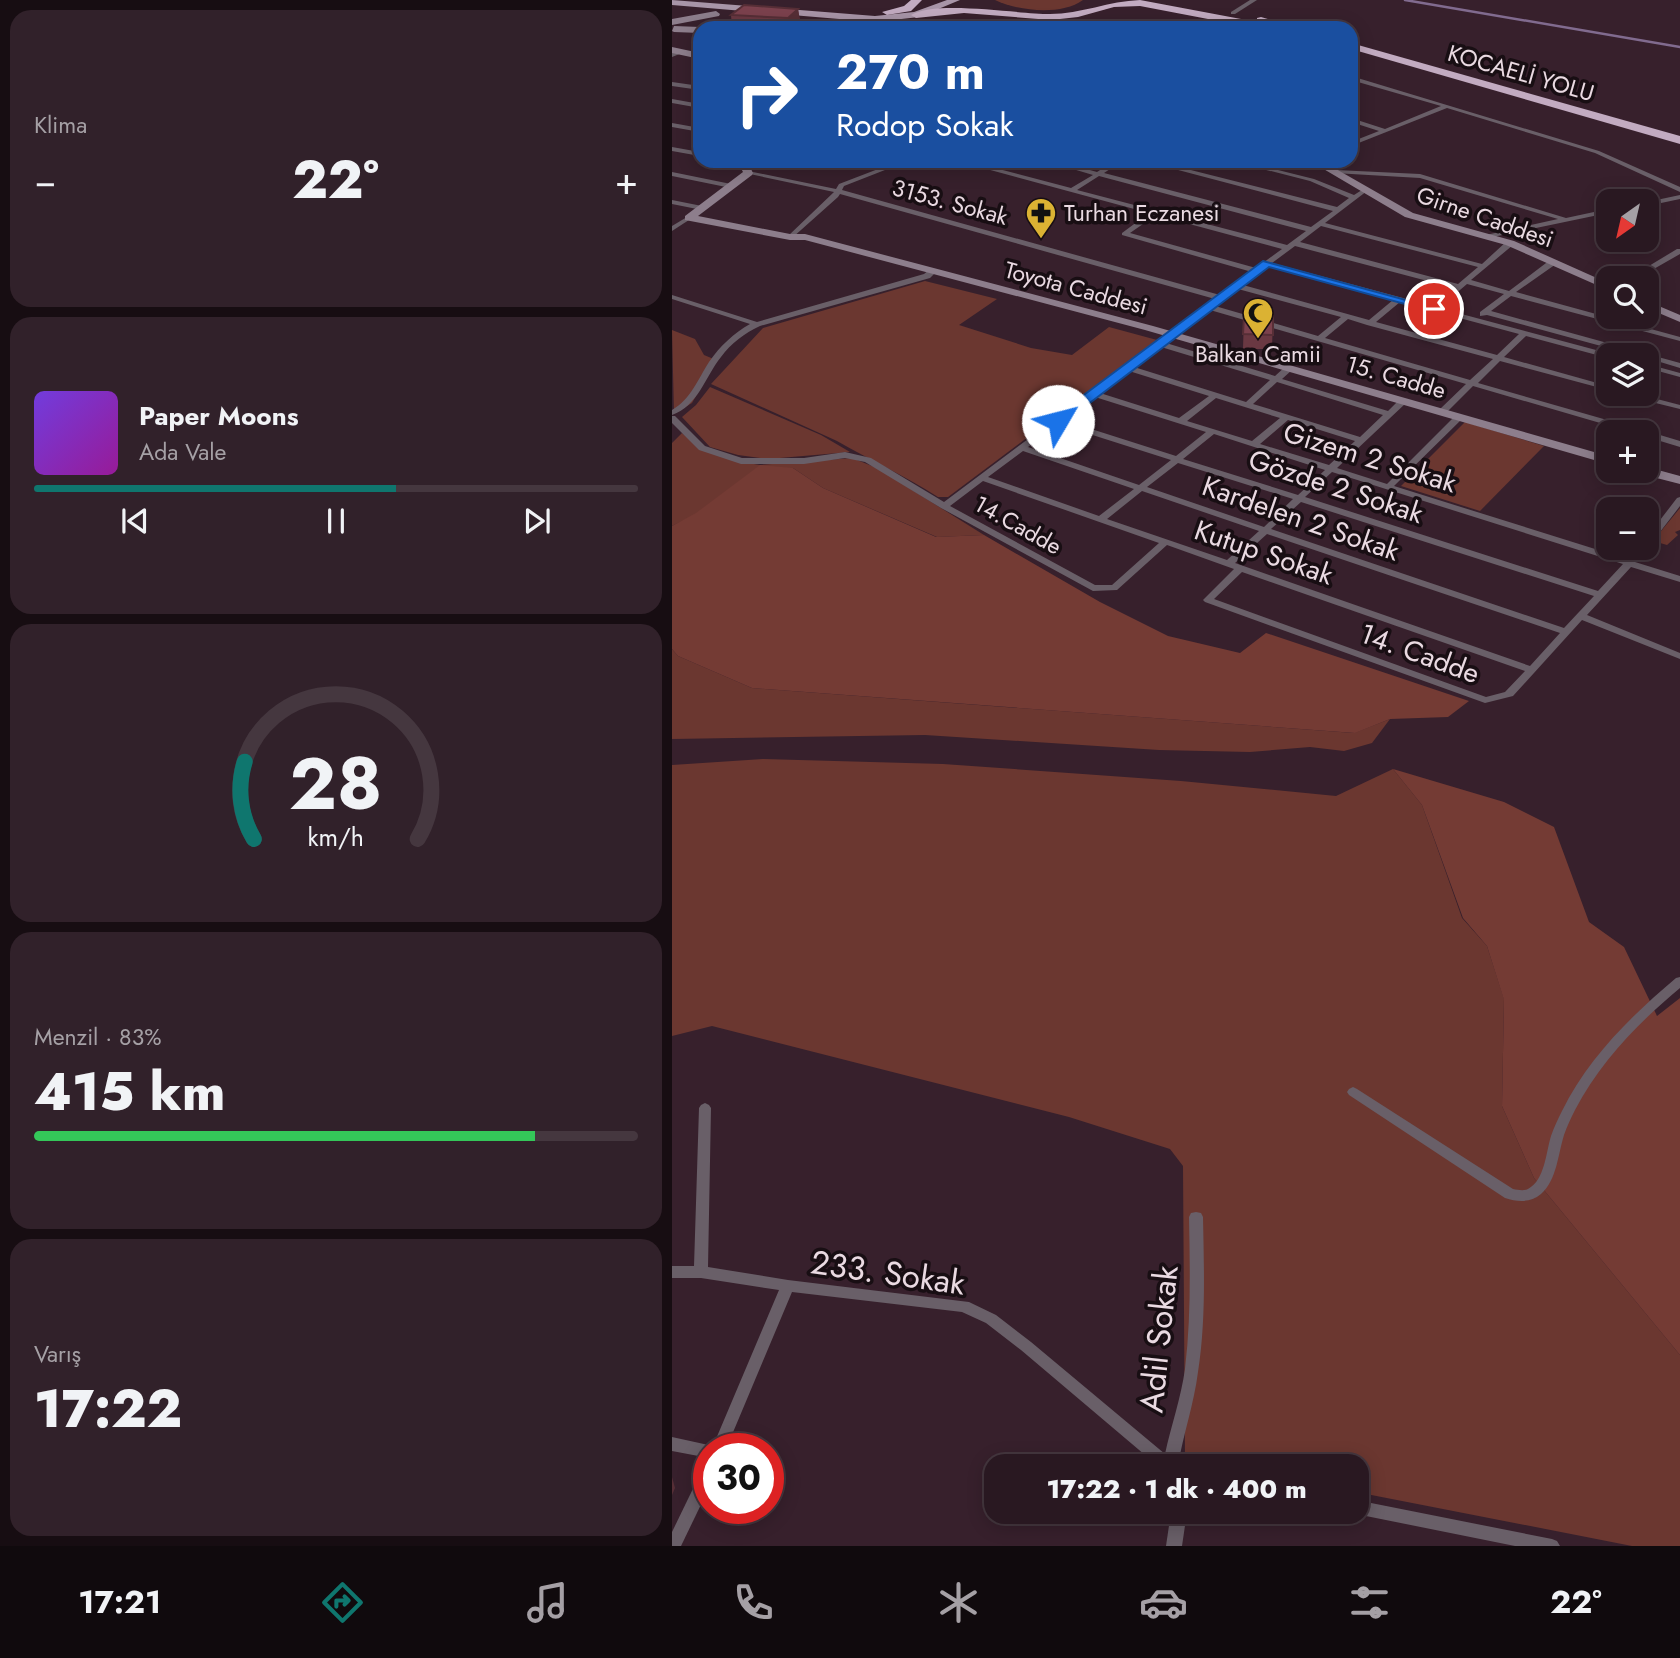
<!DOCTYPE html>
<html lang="tr">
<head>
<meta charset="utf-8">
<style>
	:root { --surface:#291821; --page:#31212a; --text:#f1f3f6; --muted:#a5a0a5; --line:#45373f; --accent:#0f766e }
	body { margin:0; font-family:Jost,sans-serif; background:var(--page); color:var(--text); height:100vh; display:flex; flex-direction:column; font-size:26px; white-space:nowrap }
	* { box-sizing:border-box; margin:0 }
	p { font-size:23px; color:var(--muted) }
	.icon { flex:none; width:38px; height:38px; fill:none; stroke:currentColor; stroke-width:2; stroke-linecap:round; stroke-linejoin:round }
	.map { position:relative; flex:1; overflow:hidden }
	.side { display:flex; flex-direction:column; gap:10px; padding:10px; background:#170d12; width:672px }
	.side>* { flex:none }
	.top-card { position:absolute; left:21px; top:21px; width:665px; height:147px; border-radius:21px; box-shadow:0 4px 18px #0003,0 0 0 2px var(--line); background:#1a4fa0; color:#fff; overflow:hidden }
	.needle { width:46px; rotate:214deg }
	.tools { position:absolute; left:924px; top:189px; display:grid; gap:14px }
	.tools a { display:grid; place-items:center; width:63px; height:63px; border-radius:14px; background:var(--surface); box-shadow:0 4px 18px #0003,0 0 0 2px var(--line); font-size:35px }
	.speed { position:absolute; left:21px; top:1433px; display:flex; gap:14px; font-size:35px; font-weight:700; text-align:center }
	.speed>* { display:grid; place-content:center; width:91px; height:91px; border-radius:50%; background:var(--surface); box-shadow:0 4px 18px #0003,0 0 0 2px var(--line); line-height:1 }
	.speed .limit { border:10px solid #d22; background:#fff; color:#111 }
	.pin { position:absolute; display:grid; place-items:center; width:60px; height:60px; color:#fff; margin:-30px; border:4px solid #fff; border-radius:50%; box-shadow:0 2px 7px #0007 }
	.me { position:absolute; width:77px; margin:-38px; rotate:53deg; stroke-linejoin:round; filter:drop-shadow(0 0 5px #0008) }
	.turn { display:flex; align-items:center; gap:24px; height:147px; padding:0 28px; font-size:32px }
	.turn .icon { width:91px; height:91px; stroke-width:2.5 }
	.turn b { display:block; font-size:49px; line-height:60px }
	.big { font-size:52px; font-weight:800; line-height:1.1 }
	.side .tile { flex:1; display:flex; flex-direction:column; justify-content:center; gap:10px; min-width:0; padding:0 24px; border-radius:21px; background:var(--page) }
	.side .dial { align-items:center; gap:0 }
	.dial svg { height:182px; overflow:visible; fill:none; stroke:var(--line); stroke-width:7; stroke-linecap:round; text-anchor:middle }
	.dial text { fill:var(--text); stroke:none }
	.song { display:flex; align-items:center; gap:21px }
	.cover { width:84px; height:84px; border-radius:10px; background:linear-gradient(135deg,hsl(260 70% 55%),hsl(300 70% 35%)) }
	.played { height:7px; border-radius:4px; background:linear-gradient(90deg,var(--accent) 60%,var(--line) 60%) }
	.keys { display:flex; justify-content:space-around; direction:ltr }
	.heat { display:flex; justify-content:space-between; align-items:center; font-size:38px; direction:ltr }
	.charge { height:10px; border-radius:5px; background:linear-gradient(90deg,#34c759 83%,var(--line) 0) }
	.trip { position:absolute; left:312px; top:1454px; width:385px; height:70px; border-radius:21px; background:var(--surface); box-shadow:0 4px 18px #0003,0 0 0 2px var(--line); font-weight:800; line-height:70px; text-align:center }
	.tabs { display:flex; height:112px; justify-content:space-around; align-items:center; background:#100a0d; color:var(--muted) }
	.tabs .icon { width:49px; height:49px }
	.tabs .on { color:var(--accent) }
	.tabs b { font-size:32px; color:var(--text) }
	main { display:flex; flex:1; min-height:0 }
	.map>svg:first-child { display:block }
	.green { fill:#6b3730 }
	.forest { fill:#743b34 }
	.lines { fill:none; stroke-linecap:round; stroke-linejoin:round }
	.stream { stroke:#816b8f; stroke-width:2.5 }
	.street { fill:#695f68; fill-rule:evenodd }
	.secondary { fill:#8d7e8c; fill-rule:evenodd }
	.primary { fill:#a895a8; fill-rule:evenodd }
	.highway { fill:#c2abc1; fill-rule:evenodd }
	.wall { fill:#6a3842 }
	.shaded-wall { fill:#562e36 }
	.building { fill:#7b414d; stroke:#562e36; stroke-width:2 }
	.route { fill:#1a73e8; stroke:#114b97; stroke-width:2 }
	.labels { text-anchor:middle; stroke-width:7; stroke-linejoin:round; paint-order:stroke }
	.far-street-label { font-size:23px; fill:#eadae2; stroke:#180e13 }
	.far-poi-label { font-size:23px; fill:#eadae2; stroke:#180e13; text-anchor:start }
	.street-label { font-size:28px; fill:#eadae2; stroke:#180e13 }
	.near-street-label { font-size:33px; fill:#eadae2; stroke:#180e13 }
</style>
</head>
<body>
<main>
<section class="side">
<div class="tile"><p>Klima</p>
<div class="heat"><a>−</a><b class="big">22°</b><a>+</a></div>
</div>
<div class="tile">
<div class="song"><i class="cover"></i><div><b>Paper Moons</b><p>Ada Vale</p></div></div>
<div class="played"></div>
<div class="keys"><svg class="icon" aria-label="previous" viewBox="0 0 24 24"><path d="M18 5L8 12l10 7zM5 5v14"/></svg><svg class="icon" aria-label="pause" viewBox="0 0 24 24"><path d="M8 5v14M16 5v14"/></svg><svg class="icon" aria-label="next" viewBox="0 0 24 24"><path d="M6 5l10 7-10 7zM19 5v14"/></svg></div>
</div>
<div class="tile dial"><svg viewBox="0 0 100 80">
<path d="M14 69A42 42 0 1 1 86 69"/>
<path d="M14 69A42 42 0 0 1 10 35" stroke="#0f766e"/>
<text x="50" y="56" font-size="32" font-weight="700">28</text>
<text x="50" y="72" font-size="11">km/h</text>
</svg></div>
<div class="tile"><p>Menzil · 83%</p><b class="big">415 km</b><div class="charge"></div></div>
<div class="tile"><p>Varış</p><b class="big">17:22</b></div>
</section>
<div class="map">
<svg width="1008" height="1546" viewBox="0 0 1008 1546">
	<rect width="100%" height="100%" fill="#37202c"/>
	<!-- green -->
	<g class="green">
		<path d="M323 0H411C389 16 346 11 323 0Z"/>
		<path d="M253 281 325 299 287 325 359 348 400 355 437 327 485 340 276 497H266C233 476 198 460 165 441L39 384 91 328Z"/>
		<polygon points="0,330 23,339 32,355 44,360 20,403 2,414"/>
		<polygon points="38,387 149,435 178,452 96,459 66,455 38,447 10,417 24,405"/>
		<polygon points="793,422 872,446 808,511 729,486"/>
		<polygon points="10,433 27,447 69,462 88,465 180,458 205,468 312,535 265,537 151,488 121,468 0,526 0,443"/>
		<polygon points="1008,508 1008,530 1003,532 1006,535 995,545 981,541"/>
		<polygon points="0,649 6,656 80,688 682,733 718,719 700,743 672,751 638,747 578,752 487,750 253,735 0,739"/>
		<polygon points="91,759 271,764 509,781 664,796 721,769 750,805 790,918 815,946 832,999 830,1106 862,1178 1008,1355 1008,1546 960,1546 684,1492 684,1466 553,1466 513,1459 511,1166 498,1149 397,1117 40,1026 0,1036 0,765"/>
	</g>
	<!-- forest -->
	<g class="forest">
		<polygon points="88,465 121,468 151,488 264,537 312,535 428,602 496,636 568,653 594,633 797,701 776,717 718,719 683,733 80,688 6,656 0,649 0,526 24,513"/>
		<polygon points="721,769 832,802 882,827 917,922 952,947 985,1016 1008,998 1008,1355 862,1178 830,1106 832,1000 815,946 791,918 750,805"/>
	</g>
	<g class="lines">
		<!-- stream -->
		<polyline class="stream" points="733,0 1008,47"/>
		<!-- street -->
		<g class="street">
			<polygon points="578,0 585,0 563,14 559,14 559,12"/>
			<polygon points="5,52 10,53 0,57 0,53"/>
			<polygon points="679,76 927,151 1008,187 1008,192 923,153 775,108 679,146 679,142 707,131 679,122 679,118 713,129 769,106 679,80"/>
			<polygon points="0,82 28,86 28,90 0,86"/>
			<polygon points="0,99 28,104 28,108 0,103"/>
			<polygon points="0,123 28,128 28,132 0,127"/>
			<polygon points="0,147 28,152 28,156 0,151"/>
			<path d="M227 161H236L172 186 170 190 548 295 580 272 450 235V233L477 213 285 161H296L399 188 421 175 374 161H385L425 172 442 161H450L432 173 639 227 661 211 472 161H483L665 207 677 198 638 181 559 161H570L642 179 682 195 693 188 696 190 695 191 653 223 810 264 835 241H841V245L799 280 837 291 878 260H884V264L844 292 1008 337V341L839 296 819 311 1008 363V368L975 358V355H962L815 315 808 316V312L832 294 795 284 767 308 939 354 936 355V358L854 336 832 357 936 386V390L828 361 806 383 970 430 971 432H959L801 386 773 414H767V410L794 384 538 310 494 343 603 376 614 366H620V370L610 379 716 411 728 399H734V403L665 468 715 484 784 415H790V419L722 486 955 559 966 548 975 547 974 550 963 562 1008 576V582L959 567 915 615 1008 653V659L910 620 841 696 813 703 533 602 531 600 562 569 495 545 445 590 421 591 269 508 193 462 173 458 132 464H69L27 450 0 423V416H3L33 446 70 458H132L173 452 199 458 272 502 543 299 168 194 166 197 120 238H116V236L162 192 73 173 76 171 164 189 167 184ZM427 176 634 231 615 245 405 190ZM484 215 610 249 584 268 458 233ZM649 226 806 267 786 284 628 242ZM623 246 782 288 761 306 600 263ZM596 266 721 300 697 320 571 285ZM566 289 669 317 646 336 543 306ZM728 302 847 334 825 355 704 322ZM676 319 695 325 821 359 798 380 653 338ZM489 347 598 380 574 402 462 367ZM457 371 537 396 507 418 428 393ZM605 382 711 415 688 437 581 404ZM423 397 534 432 504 456 391 420ZM544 398 608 418 580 441 515 421ZM616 420 683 441 657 465 588 444ZM386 424 499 460 467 485 356 447ZM542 434 653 470 626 495 511 459ZM351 451 462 489 427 516 316 477ZM506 463 621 499 592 527 475 487ZM660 472 951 564 926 591 633 497ZM311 481 487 543 440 585H423L278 506ZM470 491 587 531 555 560 435 519ZM629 502 922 596 892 628 599 529ZM595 534 888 633 858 666 563 563ZM570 572 853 671 833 692 814 697 542 599Z"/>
			<polygon points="664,170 748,174 894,218 936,209 936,213 816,238 814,237 814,235 886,219 748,178 662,173 661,172"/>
			<polygon points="0,172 59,184 62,186 59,188 0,176"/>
			<polygon points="1008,195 1008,199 975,206 975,202"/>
			<polygon points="0,200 30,206 33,208 30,210 0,204"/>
			<polygon points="15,217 20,218 0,231 0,226"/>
			<polygon points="1005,249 1008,249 1008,254 966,278 957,278"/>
			<path d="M257 270 264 272 258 278 88 326C73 333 59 343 49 357 33 377 26 406 0 415V410C19 399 26 379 37 362 48 346 62 333 78 324L0 299V295L85 322 252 274Z"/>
			<polygon points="975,364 1008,373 1008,377 975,368"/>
			<polygon points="954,394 966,394 1008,405 1008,409 955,396"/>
			<polygon points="972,432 978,432 1008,441 1008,447 975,437 975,432"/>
			<polygon points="1008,497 1008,506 978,545 975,546 975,537 1005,498"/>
			<path d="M1008 977V988C967 1022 928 1062 903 1110 899 1118 895 1126 892 1135 886 1154 885 1180 869 1194 858 1203 846 1202 833 1198L677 1095 675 1092 677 1089 681 1087 685 1089 841 1189C846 1190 852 1191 856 1189 873 1180 874 1152 879 1136 882 1127 886 1119 890 1111 916 1058 959 1016 1004 978Z"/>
			<path d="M33 1103 37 1105 39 1108 36 1267 116 1280 297 1302 324 1315 359 1342 493 1454C499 1426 509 1398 513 1369 519 1319 518 1268 517 1217L519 1213 524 1212 529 1213 531 1217C532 1269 534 1321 526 1372 522 1404 511 1435 506 1466H486L349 1350 314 1323 290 1312 120 1292 54 1449H37V1458L0 1451V1437L41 1446 107 1290 29 1278H0V1266H22L27 1108 29 1105Z"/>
			<polygon points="37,1464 37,1488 9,1546 0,1546 0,1532 32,1466"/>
			<polygon points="684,1500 880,1539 885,1541 888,1546 843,1546 684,1514 679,1512 684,1512"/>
			<polygon points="499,1512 515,1512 510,1546 494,1546"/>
		</g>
		<!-- secondary -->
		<g class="secondary">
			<polygon points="44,11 48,14 47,16 0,25 0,19"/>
			<polygon points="2,26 28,27 30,28 28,28 28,33 2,32 0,31"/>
			<polygon points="0,47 28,53 28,59 0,53"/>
			<polygon points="65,161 75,161 81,173 80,175 26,216 118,234 133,234 481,326 936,456 936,464 473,330 133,240 118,240 13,220 13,216 71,172"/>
			<polygon points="638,161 650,161 741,213 842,241 936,283 936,290 834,245 733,217"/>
			<polygon points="975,301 1008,315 1008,322 975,308"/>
			<polygon points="975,467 1008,476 1008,484 969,474 968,471 975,471"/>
		</g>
		<!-- primary -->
		<polygon class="primary" points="0,0 203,16 242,12 275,0 288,0 247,17 203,22 0,5"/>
		<!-- highway -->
		<g class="highway">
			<polygon points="239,0 250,0 239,11 215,15 210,12 232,6"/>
			<path d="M468 0 585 22V18L589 17 627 28H583L468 6 442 7 406 17 379 20 292 13 244 18 239 15C264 0 345 14 378 14 409 14 437 1 468 0Z"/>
			<polygon points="679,43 1008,136 1008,144 679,49"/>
		</g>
	</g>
	<!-- wall -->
	<g class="wall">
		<polygon points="126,9 128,21 120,28 60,27 59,15"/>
		<polygon points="572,316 601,316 600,349 571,349"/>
	</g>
	<!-- shaded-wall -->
	<g class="shaded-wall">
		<polygon points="126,9 128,21 120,28 117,28 116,18"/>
		<polygon points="0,1477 3,1488 0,1495"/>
	</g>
	<!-- building -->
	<g class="building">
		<polygon points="72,5 126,9 116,18 59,15"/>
		<polygon points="572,316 601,316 601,335 571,334"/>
	</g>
	<!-- route -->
	<polygon class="route" points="591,261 767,309 762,312 597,267 390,424 381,424 381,418"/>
	<!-- icons -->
	<defs>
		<g id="pharmacy-pin" transform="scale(1.575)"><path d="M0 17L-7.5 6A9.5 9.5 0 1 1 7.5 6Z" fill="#dbb233" stroke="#180e13"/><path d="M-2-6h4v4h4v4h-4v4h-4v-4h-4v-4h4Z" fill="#111"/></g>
		<g id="mosque-pin" transform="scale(1.575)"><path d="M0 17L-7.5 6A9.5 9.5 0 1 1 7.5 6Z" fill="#dbb233" stroke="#180e13"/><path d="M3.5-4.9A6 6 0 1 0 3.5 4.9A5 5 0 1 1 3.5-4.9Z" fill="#111"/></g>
	</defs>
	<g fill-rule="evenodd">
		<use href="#pharmacy-pin" x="369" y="213"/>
		<use href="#mosque-pin" x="586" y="313"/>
	</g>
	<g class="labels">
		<!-- far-street labels -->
		<g class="far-street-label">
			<text transform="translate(849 73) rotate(16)" y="8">KOCAELİ YOLU</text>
			<text transform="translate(278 202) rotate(15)" y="8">3153. Sokak</text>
			<text transform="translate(813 217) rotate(19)" y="8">Girne Caddesi</text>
			<text transform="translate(404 288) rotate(15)" y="8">Toyota Caddesi</text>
			<text transform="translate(724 377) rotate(16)" y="8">15. Cadde</text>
			<text transform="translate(346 525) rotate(29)" y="8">14.Cadde</text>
		</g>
		<!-- far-poi labels -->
		<g class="far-poi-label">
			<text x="392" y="221">Turhan Eczanesi</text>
			<text x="586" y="362" text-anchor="middle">Balkan Camii</text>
		</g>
		<!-- street labels -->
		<g class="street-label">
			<text transform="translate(698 457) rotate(17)" y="10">Gizem 2 Sokak</text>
			<text transform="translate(664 486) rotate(18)" y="10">Gözde 2 Sokak</text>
			<text transform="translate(629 518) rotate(19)" y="10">Kardelen 2 Sokak</text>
			<text transform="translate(592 552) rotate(19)" y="10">Kutup Sokak</text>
			<text transform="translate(748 653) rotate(20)" y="10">14. Cadde</text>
		</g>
		<!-- near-street labels -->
		<g class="near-street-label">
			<text transform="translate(216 1272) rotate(8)" y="12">233. Sokak</text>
			<text transform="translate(486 1339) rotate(-84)" y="12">Adil Sokak</text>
		</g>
	</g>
</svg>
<div class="tools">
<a><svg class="needle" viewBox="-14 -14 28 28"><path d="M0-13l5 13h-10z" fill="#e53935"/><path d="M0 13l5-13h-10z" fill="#a5a0a5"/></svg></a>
<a><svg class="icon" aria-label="search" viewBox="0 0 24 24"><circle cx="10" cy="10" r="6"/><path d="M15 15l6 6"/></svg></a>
<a><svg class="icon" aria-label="layers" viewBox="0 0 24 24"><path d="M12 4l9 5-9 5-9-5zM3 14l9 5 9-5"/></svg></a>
<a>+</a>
<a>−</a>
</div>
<div class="speed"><div class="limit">30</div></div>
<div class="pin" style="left:762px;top:309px;background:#d93025"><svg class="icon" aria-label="arrive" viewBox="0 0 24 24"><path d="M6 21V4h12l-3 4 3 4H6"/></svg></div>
<svg class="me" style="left:386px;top:421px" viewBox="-20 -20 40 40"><circle r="19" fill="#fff"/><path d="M0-13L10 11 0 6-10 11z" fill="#1a73e8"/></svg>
<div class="trip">17:22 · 1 dk · 400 m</div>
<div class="top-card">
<div class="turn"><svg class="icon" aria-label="right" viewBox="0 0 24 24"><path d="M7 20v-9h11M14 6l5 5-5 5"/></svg><div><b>270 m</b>Rodop Sokak</div></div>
</div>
</div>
</main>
<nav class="tabs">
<b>17:21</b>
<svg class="icon on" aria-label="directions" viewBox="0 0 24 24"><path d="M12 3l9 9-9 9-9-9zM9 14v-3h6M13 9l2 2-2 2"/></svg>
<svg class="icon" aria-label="music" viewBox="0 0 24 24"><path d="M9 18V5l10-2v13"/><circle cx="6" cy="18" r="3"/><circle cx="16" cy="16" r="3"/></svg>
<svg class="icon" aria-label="phone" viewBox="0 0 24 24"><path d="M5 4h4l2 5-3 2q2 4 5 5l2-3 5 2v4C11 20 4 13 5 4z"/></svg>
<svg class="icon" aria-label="climate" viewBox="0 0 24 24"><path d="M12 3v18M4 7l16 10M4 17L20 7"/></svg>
<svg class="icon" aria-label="car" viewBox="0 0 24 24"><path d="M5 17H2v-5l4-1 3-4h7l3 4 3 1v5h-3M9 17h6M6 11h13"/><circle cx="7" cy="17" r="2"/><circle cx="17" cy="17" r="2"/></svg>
<svg class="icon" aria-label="filters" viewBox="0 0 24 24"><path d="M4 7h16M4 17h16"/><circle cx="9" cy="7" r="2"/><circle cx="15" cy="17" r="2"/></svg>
<b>22°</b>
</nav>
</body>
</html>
